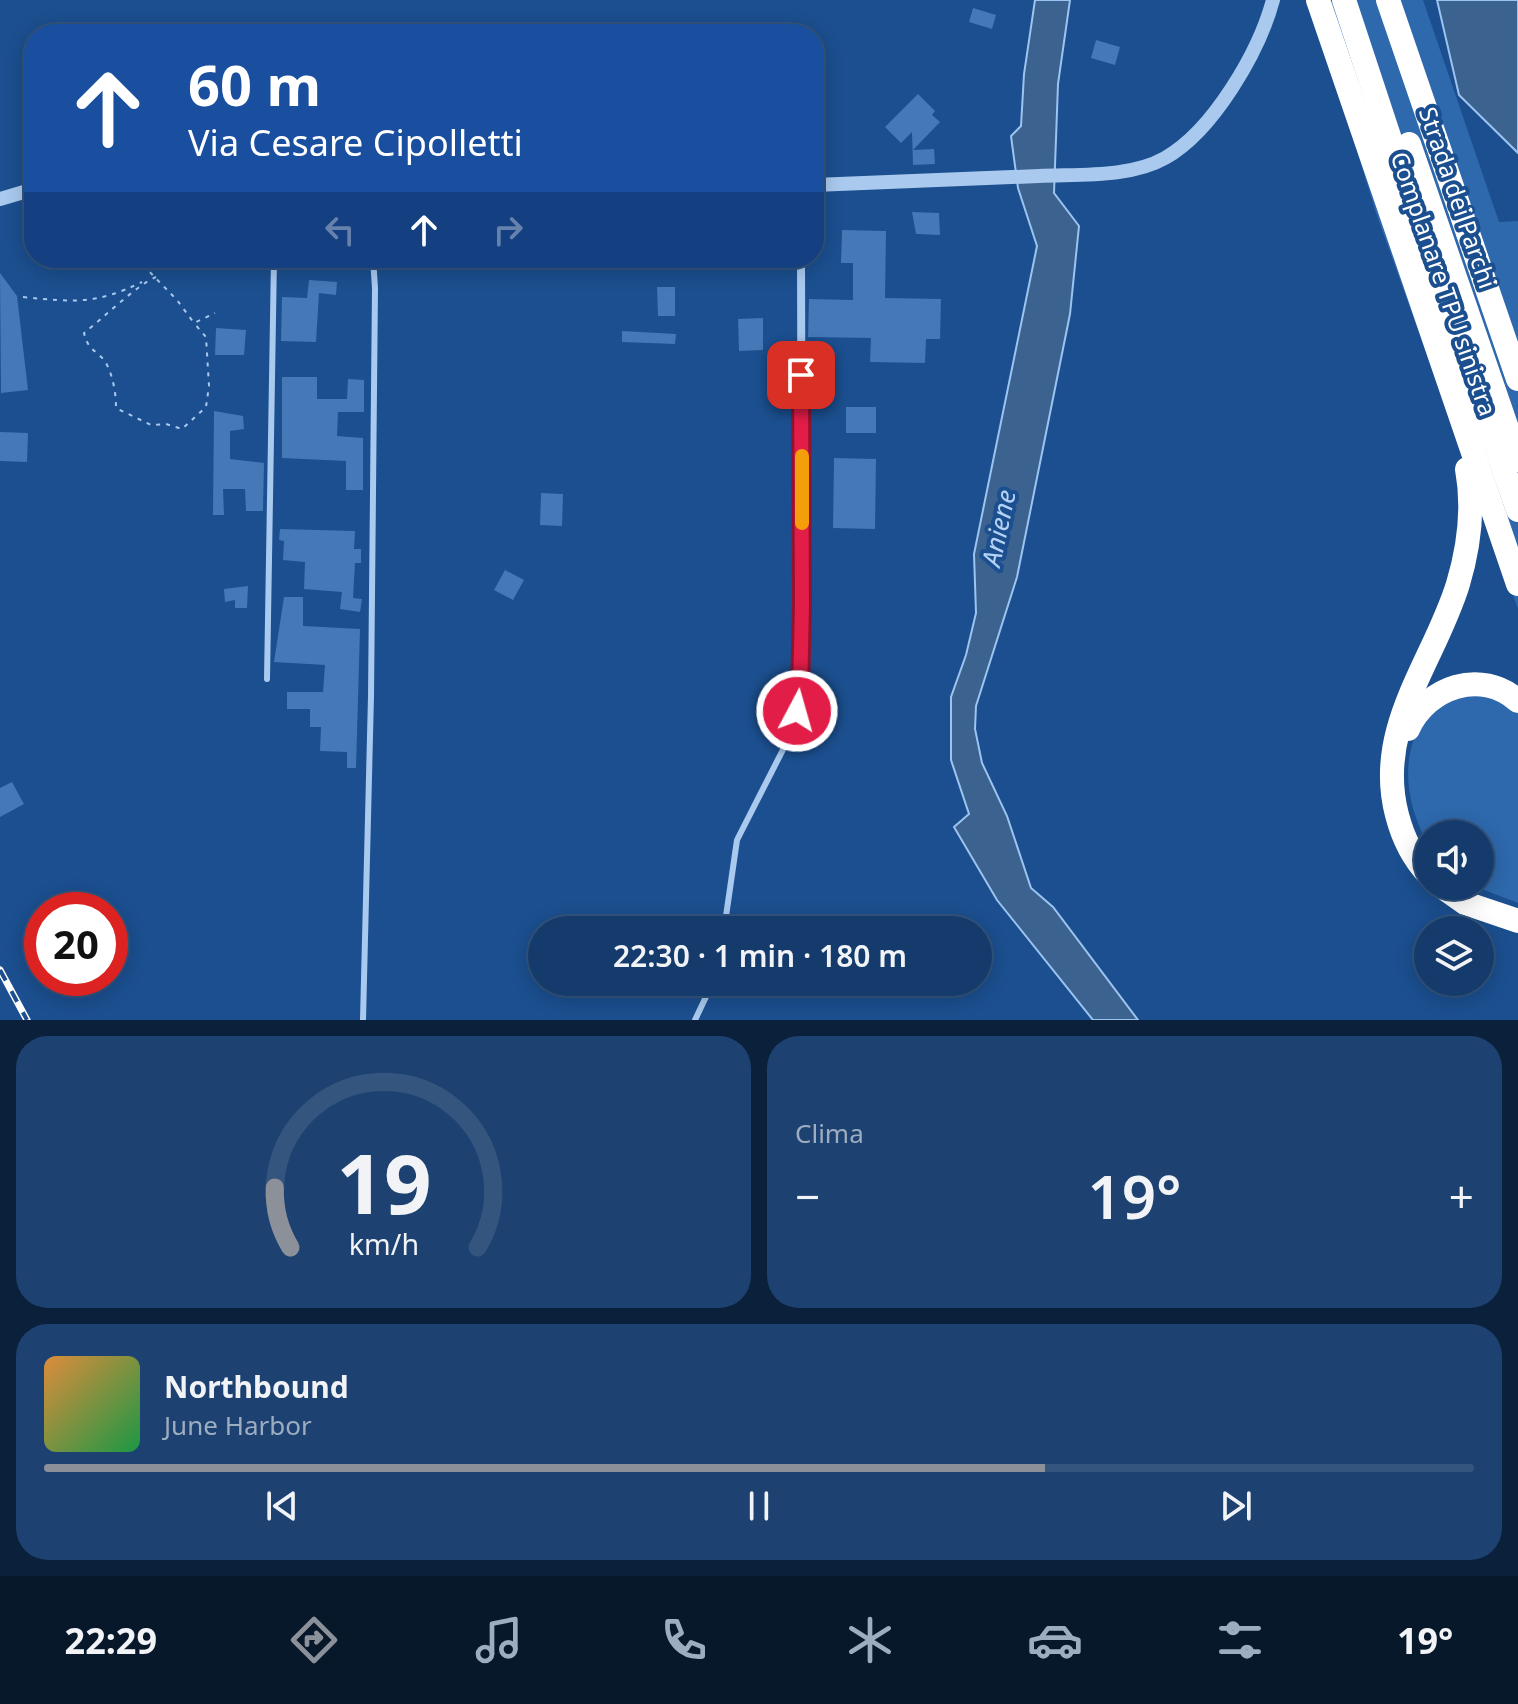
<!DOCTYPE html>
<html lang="it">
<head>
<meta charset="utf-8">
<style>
	:root { --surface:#143b6b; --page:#1d4271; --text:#f1f3f6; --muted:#9dadc1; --line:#33557e; --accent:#8c9099 }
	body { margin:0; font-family:"Noto Sans",sans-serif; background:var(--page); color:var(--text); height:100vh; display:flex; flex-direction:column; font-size:30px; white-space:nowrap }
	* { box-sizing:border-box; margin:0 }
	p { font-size:26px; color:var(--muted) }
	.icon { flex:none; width:44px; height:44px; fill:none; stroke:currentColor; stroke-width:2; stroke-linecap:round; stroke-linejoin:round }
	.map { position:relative; height:1020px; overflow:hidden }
	.side { display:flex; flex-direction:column; gap:16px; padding:16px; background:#0b203b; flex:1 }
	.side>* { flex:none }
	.banner { position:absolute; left:24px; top:24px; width:800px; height:244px; border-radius:32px; box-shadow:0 4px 20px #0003,0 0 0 2px var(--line); background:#1a4fa0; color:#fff; overflow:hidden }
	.tools { position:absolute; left:1414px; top:820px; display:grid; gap:16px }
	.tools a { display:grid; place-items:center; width:80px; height:80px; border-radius:50%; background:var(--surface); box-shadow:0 4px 20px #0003,0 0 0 2px var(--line); font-size:40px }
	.speed { position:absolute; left:24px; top:892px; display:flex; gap:16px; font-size:40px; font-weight:700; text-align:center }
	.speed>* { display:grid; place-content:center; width:104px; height:104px; border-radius:50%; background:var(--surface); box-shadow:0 4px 20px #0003,0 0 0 2px var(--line); line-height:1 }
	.speed .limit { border:12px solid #d22; background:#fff; color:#111 }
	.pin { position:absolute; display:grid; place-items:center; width:68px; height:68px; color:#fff; margin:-34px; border-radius:16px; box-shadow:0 4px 12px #0006 }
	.me { position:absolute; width:88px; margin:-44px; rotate:6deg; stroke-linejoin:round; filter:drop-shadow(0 0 6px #0008) }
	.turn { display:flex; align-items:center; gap:28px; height:168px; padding:0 32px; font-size:36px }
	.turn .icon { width:104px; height:104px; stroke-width:2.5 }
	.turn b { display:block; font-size:56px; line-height:68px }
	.lanes { display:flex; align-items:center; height:76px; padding:0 32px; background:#0003; justify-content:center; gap:40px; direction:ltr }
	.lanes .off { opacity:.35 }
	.big { font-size:60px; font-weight:600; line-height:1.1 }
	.side .widget { flex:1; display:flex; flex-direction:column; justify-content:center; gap:12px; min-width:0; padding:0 28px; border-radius:32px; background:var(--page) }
	.side .dial { align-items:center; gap:0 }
	.dial svg { height:208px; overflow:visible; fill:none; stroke:var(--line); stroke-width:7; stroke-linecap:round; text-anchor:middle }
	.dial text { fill:var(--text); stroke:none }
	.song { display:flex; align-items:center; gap:24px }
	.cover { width:96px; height:96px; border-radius:12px; background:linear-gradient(135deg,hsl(30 70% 55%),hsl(140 70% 35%)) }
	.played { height:8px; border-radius:4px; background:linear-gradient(90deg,var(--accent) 70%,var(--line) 70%) }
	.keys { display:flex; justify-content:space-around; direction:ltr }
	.heat { display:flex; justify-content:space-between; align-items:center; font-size:44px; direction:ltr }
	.side .tiles { flex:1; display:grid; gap:16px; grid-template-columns:1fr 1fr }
	.widget:last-child { grid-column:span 2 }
	.trip { position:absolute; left:528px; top:916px; width:464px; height:80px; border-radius:40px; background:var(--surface); box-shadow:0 4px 20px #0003,0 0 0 2px var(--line); font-weight:600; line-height:80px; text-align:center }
	.menu { display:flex; height:128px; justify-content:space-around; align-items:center; background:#08182b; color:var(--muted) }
	.menu .icon { width:56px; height:56px }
	.menu .current { color:var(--accent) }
	.menu b { font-size:36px; color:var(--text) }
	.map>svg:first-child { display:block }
	.green { fill:#2e69ad }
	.water { fill:#3c6290; stroke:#9cc4f0; stroke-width:2 }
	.building { fill:#4478b7 }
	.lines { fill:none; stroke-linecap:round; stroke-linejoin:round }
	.path { stroke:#a9c9ee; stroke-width:2; stroke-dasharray:4 6; stroke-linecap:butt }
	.service { stroke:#a9c9ee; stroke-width:6 }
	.minor { stroke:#a9c9ee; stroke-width:8 }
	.tertiary { stroke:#a9c9ee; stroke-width:14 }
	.motorway { stroke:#fff; stroke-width:24 }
	.rail-casing { stroke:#fff; stroke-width:7 }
	.rail { stroke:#1b4f8f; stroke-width:4; stroke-dasharray:12; stroke-linecap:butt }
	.route-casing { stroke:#92132f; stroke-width:20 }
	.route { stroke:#e11d48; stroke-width:14 }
	.slow { stroke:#f59e0b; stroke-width:14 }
	.labels { text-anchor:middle; stroke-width:8; stroke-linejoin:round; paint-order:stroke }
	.street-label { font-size:24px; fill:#fff; stroke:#1b4f8f }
	.water-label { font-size:26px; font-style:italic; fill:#b5d3f5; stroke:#1b4f8f }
</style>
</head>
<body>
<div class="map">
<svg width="1518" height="1020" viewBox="0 0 1518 1020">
	<rect width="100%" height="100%" fill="#1b4f8f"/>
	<!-- green -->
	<g class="green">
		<polygon points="1311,0 1423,0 1499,222 1518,221 1518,609 1376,213"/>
		<path d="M1482 691 1518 709V903L1474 886H1480V834H1428V844C1404 802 1397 745 1434 708 1444 699 1468 695 1482 691Z"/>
	</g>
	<!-- water -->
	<g class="water">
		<polygon points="1035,0 1070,0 1058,84 1054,193 1079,226 1070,314 1017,577 976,706 975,729 982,763 1007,816 1031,888 1053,907 1138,1020 1093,1020 997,900 954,827 969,814 951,760 951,697 966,655 976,613 974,554 1037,246 1018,188 1011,136 1021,126 1024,74"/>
		<polygon points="1437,0 1518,0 1518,153 1459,95"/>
	</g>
	<!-- building -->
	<g class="building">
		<polygon points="973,8 996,15 992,29 969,22"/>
		<polygon points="1096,40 1120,47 1115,65 1091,58"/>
		<polygon points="918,94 935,111 932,115 940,122 913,150 934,149 935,164 913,165 912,132 901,143 885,127"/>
		<polygon points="912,212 939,213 940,235 916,234"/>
		<polygon points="842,230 886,231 885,298 941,299 940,339 926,339 925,363 870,362 871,338 808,337 809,299 853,300 853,263 841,263"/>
		<polygon points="0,273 17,296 28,390 1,393"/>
		<polygon points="309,280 337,282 336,295 319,293 316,342 281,341 282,297 307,298"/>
		<polygon points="657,287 675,287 675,316 658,316"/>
		<polygon points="763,318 763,350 739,351 738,319"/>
		<polygon points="216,328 246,330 244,355 215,355"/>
		<polygon points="622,331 676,334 675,344 622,342"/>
		<polygon points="282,377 317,377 317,399 347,399 348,379 364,380 364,412 338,412 337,436 363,438 363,490 346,490 346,461 282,458"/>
		<rect x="846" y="407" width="30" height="26"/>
		<polygon points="214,411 243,416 244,429 230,431 230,459 264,463 263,511 246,511 245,489 223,489 224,515 213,515"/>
		<polygon points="0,432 28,433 27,462 0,461"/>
		<polygon points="834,458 876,459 875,529 833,528"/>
		<polygon points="541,493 563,494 562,526 540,525"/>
		<polygon points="280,529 355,531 354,549 361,549 361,563 355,563 353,598 362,599 360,612 340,609 342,592 304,589 305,562 283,560 284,541 279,540"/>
		<polygon points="505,570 524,580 513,600 494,590"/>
		<polygon points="248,586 247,608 235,608 235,600 225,602 224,589"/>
		<polygon points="284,597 303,597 303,626 360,629 356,768 347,768 347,752 320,751 321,727 310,727 310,709 287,709 287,692 323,692 325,665 274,662"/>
		<polygon points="12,782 24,804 0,817 0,788"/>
	</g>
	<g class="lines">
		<!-- path -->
		<g class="path">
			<polyline points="136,258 177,300 194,323 215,313"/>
			<path d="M156 277C138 284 102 319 84 333 89 353 97 349 106 363 113 376 116 393 116 408L151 425 166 424 182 429 206 407 209 386 206 337 194 323"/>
			<path d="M23 297C74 302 95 305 142 282"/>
		</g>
		<!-- service -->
		<g class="service">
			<polyline points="267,679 274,258"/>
			<polyline points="724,930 737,840 793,730 800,693 802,605"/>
			<polyline points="363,1020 371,696 375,288 373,258"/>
			<polyline points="695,1020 713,982"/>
		</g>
		<!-- minor -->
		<polyline class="minor" points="801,258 802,605"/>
		<!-- tertiary -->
		<g class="tertiary">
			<path d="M814 185C889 182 964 179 1039 176 1078 174 1130 178 1165 158 1213 131 1259 52 1273 0"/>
			<polyline points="0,199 34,189"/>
		</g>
		<!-- motorway -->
		<g class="motorway">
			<polyline points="1318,0 1518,584"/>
			<polyline points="1344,0 1419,227 1518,510"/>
			<polyline points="1388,0 1518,379"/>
			<polyline points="1409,144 1518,460"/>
			<path d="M1408 729C1427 687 1481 668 1518 701"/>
			<path d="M1428 874C1412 857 1403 838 1397 815 1374 728 1434 662 1458 584 1469 547 1474 507 1467 469"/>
			<polyline points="1441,886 1465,903 1518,921"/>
		</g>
		<!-- rail casing -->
		<g class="rail-casing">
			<polyline id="rail" points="0,970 27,1020"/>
		</g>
		<!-- rail -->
		<use href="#rail" class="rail"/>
	</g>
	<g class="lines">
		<!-- route casing -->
		<g class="route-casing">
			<polyline id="route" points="797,711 800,693 802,605 801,375"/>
		</g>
		<!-- route -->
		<use href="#route" class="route"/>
		<!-- slow -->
		<polyline class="slow" points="802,456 802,523"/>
	</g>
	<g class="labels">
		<!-- street labels -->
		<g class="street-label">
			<text transform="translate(1457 198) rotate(71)" y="8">Strada dei Parchi</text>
			<text transform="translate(1443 284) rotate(71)" y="8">Complanare TPU sinistra</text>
		</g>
		<!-- water labels -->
		<g class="water-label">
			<text transform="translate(999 528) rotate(-78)" y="9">Aniene</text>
		</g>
	</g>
</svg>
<div class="tools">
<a><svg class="icon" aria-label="sound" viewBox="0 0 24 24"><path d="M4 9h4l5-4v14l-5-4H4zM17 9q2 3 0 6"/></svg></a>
<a><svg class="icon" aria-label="layers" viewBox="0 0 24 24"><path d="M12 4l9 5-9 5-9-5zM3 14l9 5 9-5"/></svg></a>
</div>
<div class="speed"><div class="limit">20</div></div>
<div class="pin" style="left:801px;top:375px;background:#d93025"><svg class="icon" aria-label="arrive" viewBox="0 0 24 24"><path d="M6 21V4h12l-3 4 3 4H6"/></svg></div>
<svg class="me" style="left:797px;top:711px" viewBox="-20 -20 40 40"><circle r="17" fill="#e11d48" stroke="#fff" stroke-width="3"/><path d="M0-11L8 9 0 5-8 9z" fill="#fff"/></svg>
<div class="trip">22:30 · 1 min · 180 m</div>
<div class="banner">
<div class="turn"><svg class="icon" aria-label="ahead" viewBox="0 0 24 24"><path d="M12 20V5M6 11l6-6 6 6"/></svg><div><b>60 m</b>Via Cesare Cipolletti</div></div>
<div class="lanes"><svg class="icon off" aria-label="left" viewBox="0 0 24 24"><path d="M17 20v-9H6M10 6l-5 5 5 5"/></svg><svg class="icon" aria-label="ahead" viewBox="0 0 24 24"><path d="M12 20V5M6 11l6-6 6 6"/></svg><svg class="icon off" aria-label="right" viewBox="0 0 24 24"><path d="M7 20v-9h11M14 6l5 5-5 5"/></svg></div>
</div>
</div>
<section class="side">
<div class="tiles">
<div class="widget dial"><svg viewBox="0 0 100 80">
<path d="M14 69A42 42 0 1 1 86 69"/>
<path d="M14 69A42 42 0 0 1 8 46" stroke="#8c9099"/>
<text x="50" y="56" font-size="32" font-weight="700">19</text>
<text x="50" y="72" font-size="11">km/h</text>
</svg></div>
<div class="widget"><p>Clima</p>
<div class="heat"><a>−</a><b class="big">19°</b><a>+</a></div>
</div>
<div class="widget">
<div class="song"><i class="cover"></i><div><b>Northbound</b><p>June Harbor</p></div></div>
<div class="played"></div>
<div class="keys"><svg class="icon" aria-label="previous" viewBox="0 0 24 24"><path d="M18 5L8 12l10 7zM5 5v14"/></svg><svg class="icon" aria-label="pause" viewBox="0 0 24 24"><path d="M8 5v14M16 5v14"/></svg><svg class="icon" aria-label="next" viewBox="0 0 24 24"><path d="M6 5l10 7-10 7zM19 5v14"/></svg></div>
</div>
</div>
</section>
<nav class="menu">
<b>22:29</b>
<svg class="icon current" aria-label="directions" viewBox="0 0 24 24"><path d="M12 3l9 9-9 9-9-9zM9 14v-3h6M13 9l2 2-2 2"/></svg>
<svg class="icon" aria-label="music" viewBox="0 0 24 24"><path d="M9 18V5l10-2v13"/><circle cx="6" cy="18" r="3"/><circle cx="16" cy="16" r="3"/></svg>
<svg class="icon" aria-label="phone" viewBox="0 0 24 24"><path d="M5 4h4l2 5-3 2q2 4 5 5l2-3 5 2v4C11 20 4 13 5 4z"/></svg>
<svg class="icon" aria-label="climate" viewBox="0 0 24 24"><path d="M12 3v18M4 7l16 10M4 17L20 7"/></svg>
<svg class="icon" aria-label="car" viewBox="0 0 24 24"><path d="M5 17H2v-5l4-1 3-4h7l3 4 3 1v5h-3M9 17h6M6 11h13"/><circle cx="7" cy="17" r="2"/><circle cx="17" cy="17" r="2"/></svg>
<svg class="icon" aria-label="filters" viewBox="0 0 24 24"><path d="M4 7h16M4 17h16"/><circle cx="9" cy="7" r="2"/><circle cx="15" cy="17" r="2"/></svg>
<b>19°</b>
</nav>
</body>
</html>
